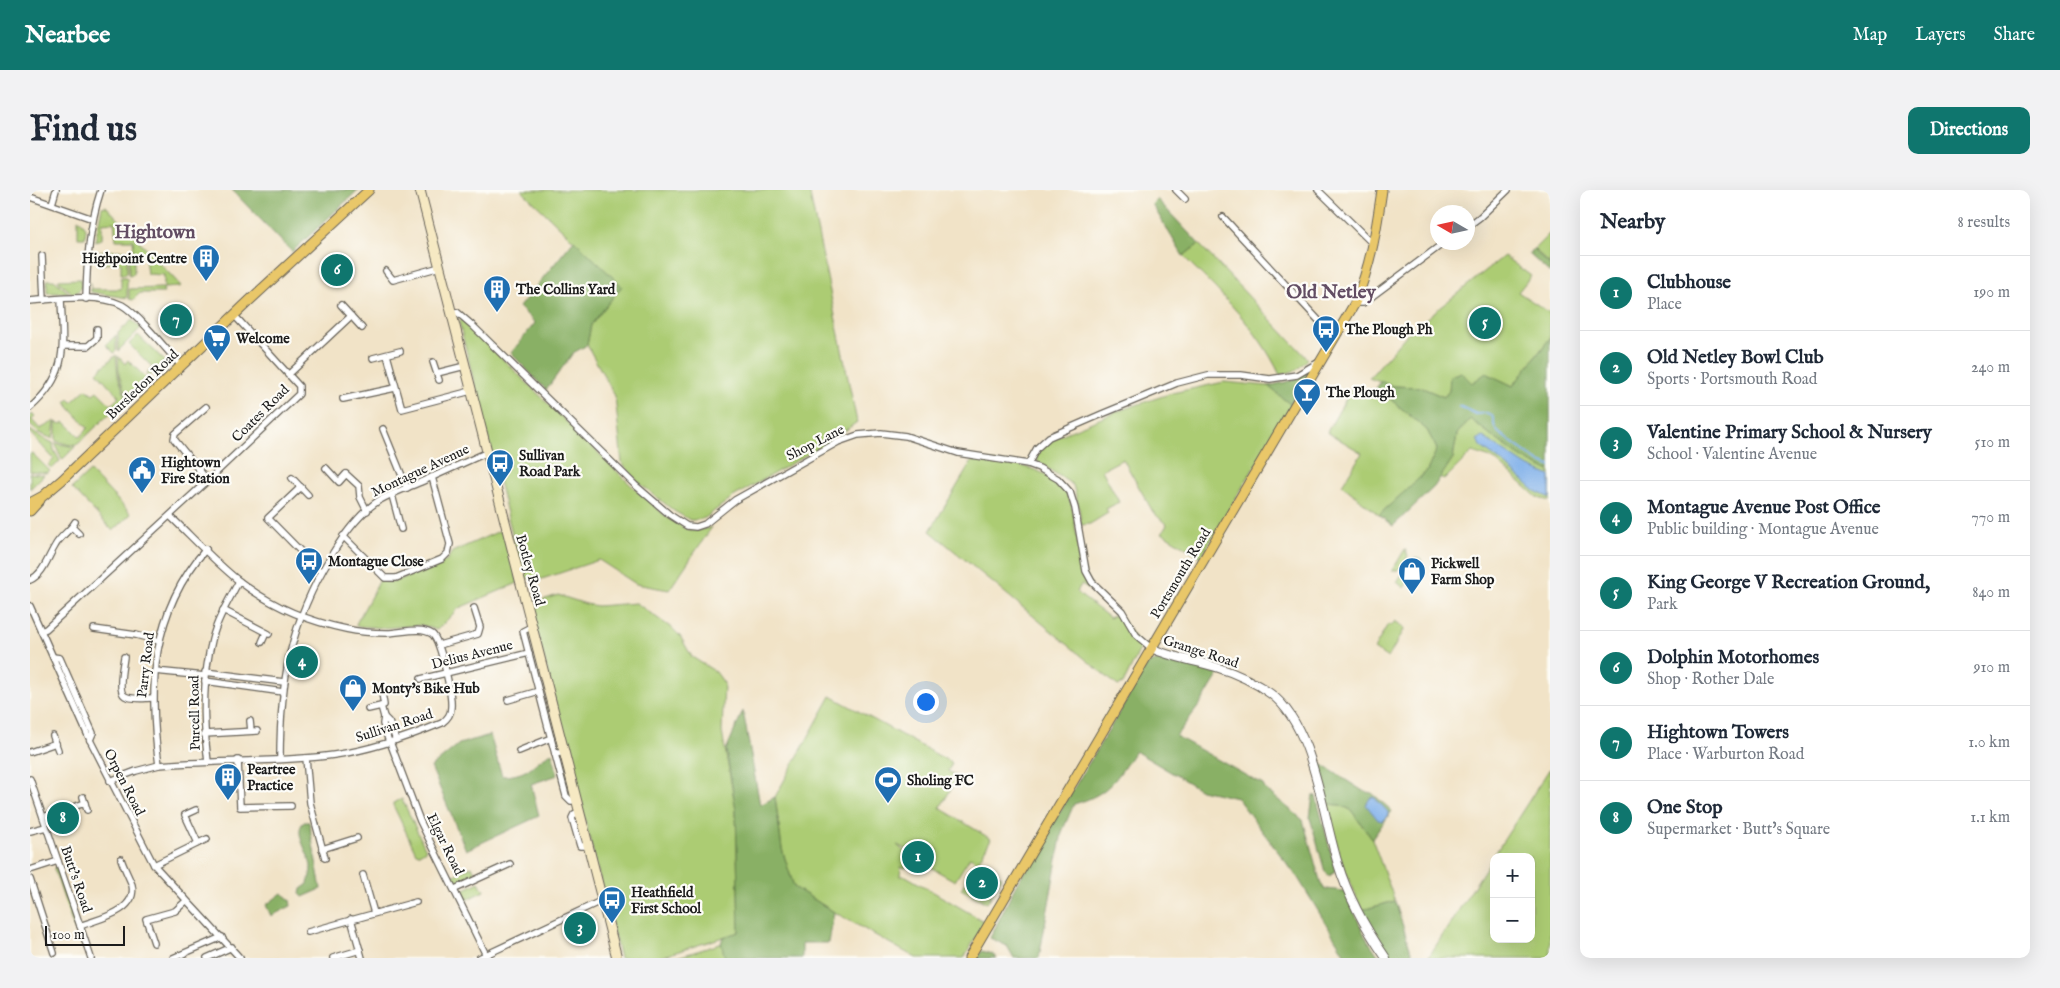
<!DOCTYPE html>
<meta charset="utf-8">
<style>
:root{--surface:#fff;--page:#f2f2f3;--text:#1f2937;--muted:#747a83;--line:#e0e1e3;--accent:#0f766e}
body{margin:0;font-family:"IM FELL English",serif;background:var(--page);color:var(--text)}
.controls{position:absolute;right:15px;bottom:15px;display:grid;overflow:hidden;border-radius:10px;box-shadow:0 5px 20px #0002}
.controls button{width:45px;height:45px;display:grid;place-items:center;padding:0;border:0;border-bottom:1px solid var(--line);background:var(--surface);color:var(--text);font:25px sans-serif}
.compass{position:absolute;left:1400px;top:15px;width:45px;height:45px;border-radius:50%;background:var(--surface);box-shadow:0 5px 20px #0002;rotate:279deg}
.scale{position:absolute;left:15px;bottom:12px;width:80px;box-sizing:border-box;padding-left:5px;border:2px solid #1c1c1c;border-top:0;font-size:14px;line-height:18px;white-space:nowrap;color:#1c1c1c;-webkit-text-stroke:4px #fdfcf7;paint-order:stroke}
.you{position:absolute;left:895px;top:511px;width:18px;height:18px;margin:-12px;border:4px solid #fff;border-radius:50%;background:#1a73e8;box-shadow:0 0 0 8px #1a73e833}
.badge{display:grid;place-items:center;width:32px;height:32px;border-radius:50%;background:var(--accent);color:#fff;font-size:16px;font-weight:700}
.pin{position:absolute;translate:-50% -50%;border:2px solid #fff;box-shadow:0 1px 5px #0006}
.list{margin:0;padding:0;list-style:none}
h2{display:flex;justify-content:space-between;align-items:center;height:65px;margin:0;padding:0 20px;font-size:21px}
h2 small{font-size:16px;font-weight:400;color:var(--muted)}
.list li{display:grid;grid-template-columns:32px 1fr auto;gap:15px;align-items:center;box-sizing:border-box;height:75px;padding:0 20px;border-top:1px solid var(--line)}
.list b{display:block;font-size:19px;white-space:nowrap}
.list p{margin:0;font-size:16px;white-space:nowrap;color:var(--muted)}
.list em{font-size:16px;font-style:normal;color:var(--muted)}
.map{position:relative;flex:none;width:1520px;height:768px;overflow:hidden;border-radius:10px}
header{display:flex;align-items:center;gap:30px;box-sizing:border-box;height:70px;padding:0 25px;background:var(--accent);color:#fff}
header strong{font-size:24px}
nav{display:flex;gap:28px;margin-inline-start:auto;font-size:18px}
.intro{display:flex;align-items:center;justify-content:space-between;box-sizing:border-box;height:120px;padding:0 30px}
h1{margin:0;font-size:35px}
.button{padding:12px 22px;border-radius:10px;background:var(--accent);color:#fff;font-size:18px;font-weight:700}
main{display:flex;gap:30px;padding:0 30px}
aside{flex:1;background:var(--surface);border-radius:10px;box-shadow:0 5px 20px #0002}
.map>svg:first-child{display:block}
.green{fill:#accc73;stroke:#647448;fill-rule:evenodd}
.forest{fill:#89b065;stroke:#526640}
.water{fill:#7daee9;stroke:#4c6582}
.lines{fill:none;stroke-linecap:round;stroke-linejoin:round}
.stream{stroke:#7daee9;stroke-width:2}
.minor-casing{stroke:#676258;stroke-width:8}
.tertiary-casing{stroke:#676258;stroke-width:10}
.secondary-casing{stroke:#676258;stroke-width:11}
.primary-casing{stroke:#676258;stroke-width:11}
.minor{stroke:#fff;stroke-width:5.5}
.tertiary{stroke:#fff;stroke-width:8}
.secondary{stroke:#f6e9c3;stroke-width:9}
.primary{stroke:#e9c769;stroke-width:9}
.labels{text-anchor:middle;stroke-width:4.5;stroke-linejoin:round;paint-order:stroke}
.poi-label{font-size:14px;font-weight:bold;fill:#1c1c1c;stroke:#fdfcf7;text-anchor:start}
.street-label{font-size:14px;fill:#1c1c1c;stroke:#fdfcf7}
.district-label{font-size:19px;font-weight:bold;fill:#624d63;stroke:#fdfcf7}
</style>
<header>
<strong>Nearbee</strong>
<nav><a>Map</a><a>Layers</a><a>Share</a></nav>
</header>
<div class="intro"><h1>Find us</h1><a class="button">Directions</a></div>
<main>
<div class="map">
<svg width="1520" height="768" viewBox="0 0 1520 768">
<rect width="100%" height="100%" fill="#fdfcf7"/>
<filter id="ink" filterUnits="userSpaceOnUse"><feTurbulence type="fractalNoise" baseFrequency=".02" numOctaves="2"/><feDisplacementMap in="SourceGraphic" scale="10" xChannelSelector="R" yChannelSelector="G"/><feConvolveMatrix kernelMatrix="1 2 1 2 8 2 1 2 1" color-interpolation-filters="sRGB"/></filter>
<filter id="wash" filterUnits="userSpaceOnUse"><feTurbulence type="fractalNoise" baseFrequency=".0096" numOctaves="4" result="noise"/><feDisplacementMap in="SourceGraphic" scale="20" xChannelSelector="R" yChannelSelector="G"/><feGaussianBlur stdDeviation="1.12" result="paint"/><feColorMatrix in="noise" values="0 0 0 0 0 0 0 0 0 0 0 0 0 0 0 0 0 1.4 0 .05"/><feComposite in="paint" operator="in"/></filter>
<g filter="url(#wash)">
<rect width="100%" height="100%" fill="#f1e3c7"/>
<g class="green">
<path d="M491,0H779L827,232L804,249L703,307L675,328L667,330H660L644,321L607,291L592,273L585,206L557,155L561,135L591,96Z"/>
<path d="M76,16L151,96L149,97L134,98V85L117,84L115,67H104V84L99,85V63H104L103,50H86L84,32L72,33V49L65,51L72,17Z"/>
<path d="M48,29L52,32L56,38L55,48H48Z"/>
<path d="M1520,43V74L1504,59Z"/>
<path d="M1169,54L1278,169L1267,180L1250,185C1228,138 1189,102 1153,66Z"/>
<path d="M97,60V82L95,84H91V73L70,74V61Z"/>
<path d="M1474,66L1501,86L1488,102L1520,123V148L1483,196L1456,183L1442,194L1421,193L1419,201L1414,207L1390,197L1361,196L1339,188L1378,143Z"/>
<path d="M91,87H97V108L61,102L60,92L62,99H91Z"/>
<path d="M51,89V98L46,103H42L27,90Z"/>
<path d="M17,90H24L39,103H17Z"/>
<path d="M133,98L134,103H110L103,110L99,109V99Z"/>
<path d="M432,129L603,297L638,328L656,339L666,341L682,337L639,400L606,394L569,370L509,390L493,387L429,132Z"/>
<path d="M102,130L111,138L88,161V143Z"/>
<path d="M86,145V161L84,163L76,155Z"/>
<path d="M108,145L135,171L119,186L116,184L122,177L99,154Z"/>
<path d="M86,165L88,186L96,208L48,254L40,255L26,251V232L31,234L35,232L50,247L58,238L39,217L36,212L39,209L42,212L56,199L63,204L67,201L81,215L89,207L67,182Z"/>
<path d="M88,166L95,174L98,170L116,188L97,207L89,185Z"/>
<path d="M1194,192L1238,196L1261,215L1171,367L1132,343L1137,335L1123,322L1093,269L1072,280L1089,312L1076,319L1078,323L1060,334L1051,335L1049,317L1043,295L1008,272L1006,266L1010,260L1021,249L1091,220L1142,203Z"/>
<path d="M1321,200H1345L1359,208L1397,240L1407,259L1397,281L1349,325L1312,295L1332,263L1297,242Z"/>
<path d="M2,224L5,227L2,230L10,239L25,231L23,249L9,243L0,235V226Z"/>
<path d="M1440,229C1466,248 1489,270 1520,281V311L1508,308L1464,269L1442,262L1414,290L1410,287L1423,268L1427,244Z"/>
<path d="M0,240L9,246L23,253L24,260L30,271L22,279L18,275L24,269L0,243Z"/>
<path d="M25,253L45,257L32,270Z"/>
<path d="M2,263L20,281L17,283L0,281V264Z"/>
<path d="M942,271C970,271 1021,275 1037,304C1043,315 1044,329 1046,341C1049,361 1051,379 1062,396L1059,400L1052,394L1046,402L1080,428L1087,423L1111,457L1093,494L1088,496L900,341Z"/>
<path d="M60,281L101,324L83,341L42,298Z"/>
<path d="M0,283L14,285L0,299Z"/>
<path d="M474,339L488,393L429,418L407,440L392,435L355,438L326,436L327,432L351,388L356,392H364L417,370L422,362Z"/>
<path d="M1375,359L1378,366L1373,376L1366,381H1362Z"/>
<path d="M1387,367L1392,370L1374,398L1367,392L1382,369Z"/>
<path d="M528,405L556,414L567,416L606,413L643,439L650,446L662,467L686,482L694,493L692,542L706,620L709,742L627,768H590L500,414Z"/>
<path d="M1365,431L1375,438L1358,468L1344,459L1358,434L1361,436Z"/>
<path d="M801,506L922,573L918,581L928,587L910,618L961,649L948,672L940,667L925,691L900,677L908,660L906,659L897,675L892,672L890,675L876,667L880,661L867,655L875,662L876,678L871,677L870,686H876L955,732L934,768H886L804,722L764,697L752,659L745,607Z"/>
<path d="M1520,578V768H1398ZM1464,667H1501V749H1464Z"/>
<path d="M372,609L396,660L389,664L386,663L363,615V613Z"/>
<path d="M1297,614L1310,615L1321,620L1342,649L1365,711L1332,720L1310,667Z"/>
<path d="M946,673L972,687L957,713L931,699Z"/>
<path d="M25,676L27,679L48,739L45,740L42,733L24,679Z"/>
<path d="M442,676L446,685L429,693H425L422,686Z"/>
<path d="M449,692L454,701L434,711L431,701Z"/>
<path d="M710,748L711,768H644Z"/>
</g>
<g class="forest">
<path d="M202,0H328L262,62Z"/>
<path d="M1127,9L1169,54L1153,66L1122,14Z"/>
<path d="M544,50L592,96L561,135L557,155L543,163L516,200L481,163L505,133L489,117Z"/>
<path d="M1503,59L1520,75V83L1499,64Z"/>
<path d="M1520,148V281C1489,270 1466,248 1440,229L1427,244L1423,268L1404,297L1363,336L1349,325L1397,281L1407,259L1397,240L1359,208L1345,200L1351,191L1361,196L1390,197L1414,207L1419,201L1420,186L1431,182L1442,193L1456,183L1483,196Z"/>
<path d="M1276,181L1279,183L1265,202L1261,215L1238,196L1264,190Z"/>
<path d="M1132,469L1189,484L1171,513L1146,546L1233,595L1235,599L1273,630L1291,694L1295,699L1315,701L1335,746L1350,768H1317L1268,688L1207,608L1171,600L1105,561C1086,589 1080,604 1044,614L1032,642L1009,768H984L977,756L960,748L986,695L1096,511L1114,479L1119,473Z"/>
<path d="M713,521L730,615L745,607L752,659L764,697L804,722L799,753H772V768H695L691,753L693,747L709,742L706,620L696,560Z"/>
<path d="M460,545L472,586C502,585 499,574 522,563L528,585L501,594L509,626L436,660L401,577L429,554Z"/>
<path d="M1288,572L1333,601L1342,603L1362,621L1342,649L1321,620L1310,615L1297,614Z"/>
<path d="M1283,605L1286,606L1303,671L1305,681L1300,686L1295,682L1280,628Z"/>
<path d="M274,632H279L291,699L273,707L270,704L271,699L278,694C279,688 281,683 281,677C280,664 262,642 274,632Z"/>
<path d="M252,703L260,710L261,716L241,726L236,715Z"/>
<path d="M1365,711L1383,768H1360L1338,734L1332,720Z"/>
<path d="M952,761L963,764L966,768H945Z"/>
</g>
<g class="water">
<path d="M1453,247L1495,275L1520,286V308L1505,301L1473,273L1450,256L1447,249Z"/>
<path d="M1344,607L1358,622V625L1353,631L1348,630L1336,615L1340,608Z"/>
</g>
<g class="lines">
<path class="stream" d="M1429,216L1446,224L1456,223L1462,225L1465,238L1469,243L1507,271L1520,276"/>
</g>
</g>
<g filter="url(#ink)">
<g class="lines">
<g class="minor-casing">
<g id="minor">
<path d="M1146,0L1155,9"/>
<path d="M1288,0L1344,55"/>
<path d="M0,7L63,29"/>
<path d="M22,14L26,0"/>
<path d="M1193,27L1305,148"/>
<path d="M1438,36L1450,27L1478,0"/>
<path d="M12,66L14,110"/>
<path d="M356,81L363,90L410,77"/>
<path d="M56,109C57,71 59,36 71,0"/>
<path d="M0,111C26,109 69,103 92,115C108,124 137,160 151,176"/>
<path d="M1325,113H1333L1415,52"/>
<path d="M311,115L332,138"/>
<path d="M421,122H427L442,135L605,295L640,325L657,336L666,337L675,334L705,310L808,252L828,245L851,243L876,246L928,263L998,274L1009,278L1028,289L1040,302L1045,318L1056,381L1062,392L1092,421L1106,445L1121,458"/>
<path d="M33,156H58L67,148V139"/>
<path d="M357,165L372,219L441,201"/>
<path d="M343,168L370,161"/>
<path d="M403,172L409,190"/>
<path d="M407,183L435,176"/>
<path d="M258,185L321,126"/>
<path d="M313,209L365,198"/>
<path d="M176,217L145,244L144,249L178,291"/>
<path d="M0,218C39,184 33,157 31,109"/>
<path d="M353,239L377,298"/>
<path d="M998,274L1007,258L1019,247L1072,224L1147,193L1178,185H1211L1240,189L1267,185L1289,172"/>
<path d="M296,278L309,292L316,284L329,296L330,307L337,321"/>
<path d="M262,288L278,305"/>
<path d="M271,297L238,328L291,382"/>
<path d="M362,305L371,339"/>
<path d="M42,337L49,344"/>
<path d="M313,346L355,388H366L412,369L418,363L420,354L402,287"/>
<path d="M0,390C14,383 17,369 25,356C30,346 40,341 45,332"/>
<path d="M0,416L60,550L124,675L210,768"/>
<path d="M193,420L239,444"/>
<path d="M503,436L493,441L525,564L534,562"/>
<path d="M64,439L106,445L129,451"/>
<path d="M11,441L16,439L175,293L269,204V196L204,125"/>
<path d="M232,452L236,443"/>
<path d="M409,455L448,444L450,437L444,418"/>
<path d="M23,467L30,468L63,543L60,550"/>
<path d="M94,467C93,475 87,502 95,506C101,510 115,508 123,508"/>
<path d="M125,481L175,486"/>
<path d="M175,482L254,492"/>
<path d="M391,489L499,463"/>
<path d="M175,491L253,502"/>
<path d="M478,510L509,501"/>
<path d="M351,516L354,515L352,503"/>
<path d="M338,519L351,516L354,527"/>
<path d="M220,531L221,541"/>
<path d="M174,544L227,541"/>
<path d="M23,546L28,560"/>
<path d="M359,552L353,534L354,527L359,532L366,550"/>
<path d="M360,552L390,631L456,765"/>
<path d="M489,561L521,548"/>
<path d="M0,562L26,553"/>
<path d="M525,564L536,606L541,611L546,610"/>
<path d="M276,568L280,613L295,668"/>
<path d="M250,569C250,491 260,433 301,366C313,346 329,324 348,311C362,303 379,297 393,291C414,282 435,272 456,263"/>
<path d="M208,570L210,617L261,616"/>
<path d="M178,572C173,532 172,490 182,450C187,429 199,410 209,391"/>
<path d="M129,575C118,497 121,422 176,359"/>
<path d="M0,589L61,768"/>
<path d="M80,591L106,581L129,575C187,570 246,573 304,565C341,560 378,547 412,533C418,528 421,524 421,517C422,505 411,451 402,444C390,436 371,443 357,443C343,443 329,442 316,439C277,431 240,415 209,391C185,372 162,347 140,326"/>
<path d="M53,607L57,620"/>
<path d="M166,620L155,625L168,653"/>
<path d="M549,622L544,624L542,628L550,656H558"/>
<path d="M13,627L55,613"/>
<path d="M0,641L16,637"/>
<path d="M292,659L327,648"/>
<path d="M124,675L177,649"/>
<path d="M0,680L28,671"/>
<path d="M333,685L344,723"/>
<path d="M0,689L24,763"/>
<path d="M425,699L480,674"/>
<path d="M321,729L332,768"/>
<path d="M50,736C67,729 108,722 102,695C99,687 94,678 91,669"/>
<path d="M278,742L386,712"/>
<path d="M124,753L116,729L145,721L156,711"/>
<path d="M143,768L192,747"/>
<path d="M177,768L202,757"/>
<path d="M303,768L330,760"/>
<path d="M449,768L573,710"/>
</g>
</g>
<g class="tertiary-casing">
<path id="tertiary" d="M1121,458C1142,468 1164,470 1186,477C1205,483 1225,492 1241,504C1284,536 1292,624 1308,674C1318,707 1336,739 1356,768"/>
</g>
<g class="secondary-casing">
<path id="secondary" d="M390,0L587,768"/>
</g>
<g class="primary-casing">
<g id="primary">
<path d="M0,313L13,306L32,290L220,110L339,0"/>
<path d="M0,321L10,310"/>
<path d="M939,768L1325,113C1341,74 1346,42 1352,0"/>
</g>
</g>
<use href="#minor" class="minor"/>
<use href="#tertiary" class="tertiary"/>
<use href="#secondary" class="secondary"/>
<use href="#primary" class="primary"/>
</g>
</g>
<defs>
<g id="building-pin" transform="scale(1.4375)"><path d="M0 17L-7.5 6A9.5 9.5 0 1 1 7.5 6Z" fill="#1f6fb2" stroke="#fdfcf7"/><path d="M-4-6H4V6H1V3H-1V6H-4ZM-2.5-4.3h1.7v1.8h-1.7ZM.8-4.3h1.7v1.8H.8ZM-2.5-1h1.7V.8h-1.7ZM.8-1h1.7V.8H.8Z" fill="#fff"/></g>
<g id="bus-pin" transform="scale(1.4375)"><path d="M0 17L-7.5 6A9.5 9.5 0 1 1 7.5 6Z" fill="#1f6fb2" stroke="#fdfcf7"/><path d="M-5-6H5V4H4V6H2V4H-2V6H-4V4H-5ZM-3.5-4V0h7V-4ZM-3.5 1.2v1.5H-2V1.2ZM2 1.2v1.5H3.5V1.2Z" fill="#fff"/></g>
<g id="supermarket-pin" transform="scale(1.4375)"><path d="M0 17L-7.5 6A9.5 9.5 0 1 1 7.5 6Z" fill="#1f6fb2" stroke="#fdfcf7"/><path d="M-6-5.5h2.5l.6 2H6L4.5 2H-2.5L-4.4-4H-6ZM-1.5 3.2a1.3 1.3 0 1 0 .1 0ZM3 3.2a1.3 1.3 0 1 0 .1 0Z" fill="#fff"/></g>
<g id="bar-pin" transform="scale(1.4375)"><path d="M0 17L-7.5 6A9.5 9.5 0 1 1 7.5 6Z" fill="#1f6fb2" stroke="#fdfcf7"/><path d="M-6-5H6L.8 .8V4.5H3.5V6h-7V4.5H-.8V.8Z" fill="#fff"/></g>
<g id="civic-pin" transform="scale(1.4375)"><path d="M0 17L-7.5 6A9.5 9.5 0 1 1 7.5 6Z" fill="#1f6fb2" stroke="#fdfcf7"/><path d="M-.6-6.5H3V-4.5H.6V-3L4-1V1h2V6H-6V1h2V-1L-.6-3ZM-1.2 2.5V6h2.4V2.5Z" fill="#fff"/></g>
<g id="shop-pin" transform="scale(1.4375)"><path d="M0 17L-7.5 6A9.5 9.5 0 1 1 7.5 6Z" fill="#1f6fb2" stroke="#fdfcf7"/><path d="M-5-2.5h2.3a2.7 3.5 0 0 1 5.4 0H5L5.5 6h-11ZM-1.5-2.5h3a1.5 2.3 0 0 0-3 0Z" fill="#fff"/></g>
<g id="stadium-pin" transform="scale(1.4375)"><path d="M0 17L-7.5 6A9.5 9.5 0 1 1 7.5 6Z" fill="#1f6fb2" stroke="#fdfcf7"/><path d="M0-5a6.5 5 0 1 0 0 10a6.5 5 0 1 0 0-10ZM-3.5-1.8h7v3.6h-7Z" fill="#fff"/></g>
</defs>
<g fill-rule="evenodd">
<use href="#building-pin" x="176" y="68"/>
<use href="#building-pin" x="467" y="99"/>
<use href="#bus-pin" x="1296" y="139"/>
<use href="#supermarket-pin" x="187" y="148"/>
<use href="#bar-pin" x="1277" y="202"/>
<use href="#bus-pin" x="470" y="273"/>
<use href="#civic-pin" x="112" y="280"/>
<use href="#bus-pin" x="279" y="371"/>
<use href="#shop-pin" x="1382" y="381"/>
<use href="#shop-pin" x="323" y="498"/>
<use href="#building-pin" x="198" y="587"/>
<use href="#stadium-pin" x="858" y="590"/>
<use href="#bus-pin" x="582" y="710"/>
</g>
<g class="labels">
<g class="poi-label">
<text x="157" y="73" text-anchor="end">Highpoint Centre</text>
<text x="486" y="104">The Collins Yard</text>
<text x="1315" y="144">The Plough Ph</text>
<text x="206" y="153">Welcome</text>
<text x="1296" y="207">The Plough</text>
<text x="489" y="270">Sullivan<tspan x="489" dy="16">Road Park</tspan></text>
<text x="131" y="277">Hightown<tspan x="131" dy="16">Fire Station</tspan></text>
<text x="298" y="376">Montague Close</text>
<text x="1401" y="378">Pickwell<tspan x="1401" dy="16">Farm Shop</tspan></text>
<text x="342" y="503">Monty's Bike Hub</text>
<text x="217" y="584">Peartree<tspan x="217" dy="16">Practice</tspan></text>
<text x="877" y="595">Sholing FC</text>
<text x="601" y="707">Heathfield<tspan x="601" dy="16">First School</tspan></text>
</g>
<g class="street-label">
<text transform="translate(112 194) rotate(-44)" y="5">Bursledon Road</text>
<text transform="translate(230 223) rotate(-45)" y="5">Coates Road</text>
<text transform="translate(785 252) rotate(-27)" y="5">Shop Lane</text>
<text transform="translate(390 280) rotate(-25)" y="5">Montague Avenue</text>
<text transform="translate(501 380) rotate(74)" y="5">Botley Road</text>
<text transform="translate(1150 383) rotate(-59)" y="5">Portsmouth Road</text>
<text transform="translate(1171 461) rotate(18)" y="5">Grange Road</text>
<text transform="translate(442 464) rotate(-14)" y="5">Delius Avenue</text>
<text transform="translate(115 475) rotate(-83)" y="5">Parry Road</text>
<text transform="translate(164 523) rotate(-91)" y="5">Purcell Road</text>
<text transform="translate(364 535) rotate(-18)" y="5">Sullivan Road</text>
<text transform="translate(95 592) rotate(63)" y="5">Orpen Road</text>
<text transform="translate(416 654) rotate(64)" y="5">Elgar Road</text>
<text transform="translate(47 689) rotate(71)" y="5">Butt's Road</text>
</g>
<g class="district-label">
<text x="125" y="48">Hightown</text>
<text x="1301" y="108">Old Netley</text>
</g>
</g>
</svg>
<div class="controls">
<button>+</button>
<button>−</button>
</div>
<svg class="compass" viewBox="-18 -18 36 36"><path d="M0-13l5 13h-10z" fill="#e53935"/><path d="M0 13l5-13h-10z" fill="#747a83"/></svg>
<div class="scale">100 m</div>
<div class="you"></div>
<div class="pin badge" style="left:888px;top:667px">1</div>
<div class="pin badge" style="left:952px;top:693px">2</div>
<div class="pin badge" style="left:550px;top:738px">3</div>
<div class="pin badge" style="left:272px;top:472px">4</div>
<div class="pin badge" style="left:1455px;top:133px">5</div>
<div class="pin badge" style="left:307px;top:80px">6</div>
<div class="pin badge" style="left:146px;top:130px">7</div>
<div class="pin badge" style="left:33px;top:628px">8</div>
</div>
<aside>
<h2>Nearby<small>8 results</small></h2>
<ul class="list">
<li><span class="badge">1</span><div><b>Clubhouse</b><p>Place</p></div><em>190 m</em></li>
<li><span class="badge">2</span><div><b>Old Netley Bowl Club</b><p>Sports · Portsmouth Road</p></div><em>240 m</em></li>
<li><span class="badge">3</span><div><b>Valentine Primary School &amp; Nursery</b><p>School · Valentine Avenue</p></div><em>510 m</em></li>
<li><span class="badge">4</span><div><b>Montague Avenue Post Office</b><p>Public building · Montague Avenue</p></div><em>770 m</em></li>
<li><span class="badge">5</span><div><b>King George V Recreation Ground,</b><p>Park</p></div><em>840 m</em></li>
<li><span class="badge">6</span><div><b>Dolphin Motorhomes</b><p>Shop · Rother Dale</p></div><em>910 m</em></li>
<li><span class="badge">7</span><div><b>Hightown Towers</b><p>Place · Warburton Road</p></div><em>1.0 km</em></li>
<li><span class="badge">8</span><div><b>One Stop</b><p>Supermarket · Butt's Square</p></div><em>1.1 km</em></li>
</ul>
</aside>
</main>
